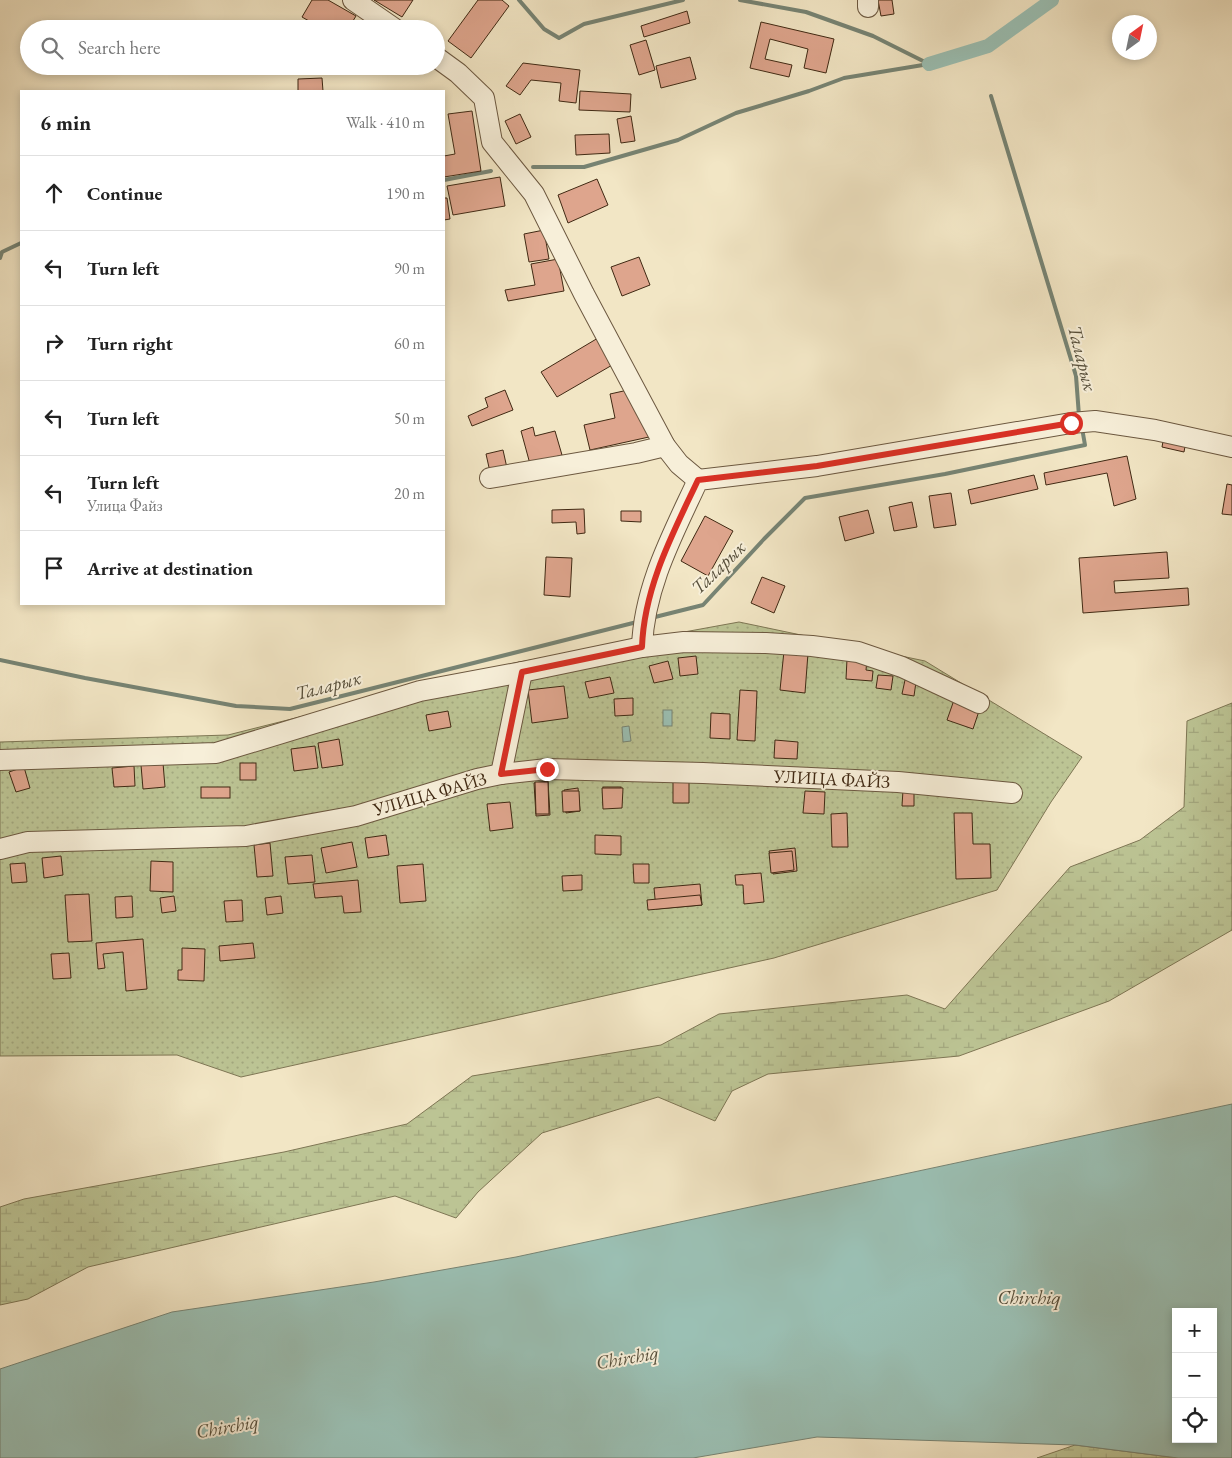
<!DOCTYPE html>
<meta charset="utf-8">
<style>
:root{--surface:#fff;--page:#f2f2f2;--text:#222;--muted:#767676;--line:#e0e0e0}
body{margin:0;font-family:"EB Garamond",serif;background:var(--page);color:var(--text)}
.controls{position:absolute;right:15px;bottom:15px;display:grid;overflow:hidden;border-radius:0px;box-shadow:0 2px 8px #0003}
.controls button{width:45px;height:45px;display:grid;place-items:center;padding:0;border:0;border-bottom:1px solid var(--line);background:var(--surface);color:var(--text);font:25px sans-serif}
.compass{position:absolute;left:1112px;top:15px;width:45px;height:45px;border-radius:50%;background:var(--surface);box-shadow:0 2px 8px #0003;rotate:33deg}
.stop{position:absolute;width:15px;height:15px;margin:-11px;border:4px solid #d93025;border-radius:50%;background:#fff}
.stop.end{background:#d93025;border-color:#fff;box-shadow:0 1px 5px #0008}
.list{margin:0;padding:0;list-style:none}
h2{display:flex;justify-content:space-between;align-items:center;height:65px;margin:0;padding:0 20px;font-size:21px}
h2 small{font-size:16px;font-weight:400;color:var(--muted)}
.list li{display:grid;grid-template-columns:32px 1fr auto;gap:15px;align-items:center;box-sizing:border-box;height:75px;padding:0 20px;border-top:1px solid var(--line)}
.list b{display:block;font-size:19px;white-space:nowrap}
.list p{margin:0;font-size:16px;white-space:nowrap;color:var(--muted)}
.list em{font-size:16px;font-style:normal;color:var(--muted)}
.icon{flex:none;width:28px;height:28px;fill:none;stroke:currentColor;stroke-width:2;stroke-linecap:round;stroke-linejoin:round}
.map{position:relative;flex:none;width:1232px;height:1458px;overflow:hidden}
.search{position:absolute;background:var(--surface);box-shadow:0 2px 8px #0003;left:20px;top:20px;width:425px;height:55px;display:flex;align-items:center;gap:12px;box-sizing:border-box;padding:0 18px;border-radius:28px;color:var(--muted);font-size:19px}
.panel{position:absolute;background:var(--surface);box-shadow:0 2px 8px #0003;left:20px;top:90px;width:425px;height:515px;border-radius:0px}
.map>svg:first-child{display:block}
.wetland{fill:url(#wetland-marsh);stroke:#7e7654}
.garden{fill:url(#garden-dots);stroke:#7e7654}
.water{fill:#9bc0b4;stroke:#778474;fill-rule:evenodd}
.lines{fill:none;stroke-linecap:round;stroke-linejoin:round}
.stream{stroke:#778474;stroke-width:4}
.canal{stroke:#9bc0b4;stroke-width:14}
.building{fill:#dea58d;stroke:#402913}
.minor-casing{stroke:#6c5840;stroke-width:22}
.minor{stroke:#f7efd9;stroke-width:20}
.route{stroke:#d93025;stroke-width:6}
.labels{text-anchor:middle;stroke-width:4;stroke-linejoin:round;paint-order:stroke}
.street-label{font-size:18px;fill:#402913;stroke:#f7efd9}
.water-label{font-size:19px;font-style:italic;fill:#574f3b;stroke:#f7efd9}
</style>
<div class="map">
<svg width="1232" height="1458" viewBox="0 0 1232 1458">
<defs>
<pattern id="wetland-marsh" width="20" height="14" patternUnits="userSpaceOnUse" patternTransform="scale(1.25)"><rect width="20" height="14" fill="#bcc494"/><path d="M1 5h8M5 5V1M11 12h8M15 12V8" fill="none" stroke="#a3a87f"/></pattern>
<pattern id="garden-dots" width="8" height="8" patternUnits="userSpaceOnUse" patternTransform="scale(1.25)"><rect width="8" height="8" fill="#bcc494"/><path d="M2 2h.1M6 6h.1" fill="none" stroke="#a3a87f" stroke-width="1.8" stroke-linecap="round"/></pattern>
</defs>
<rect width="100%" height="100%" fill="#f2e6c5"/>
<filter id="stains"><feTurbulence type="fractalNoise" baseFrequency=".004" numOctaves="4"/><feColorMatrix values="0 0 0 0 .2 0 0 0 0 .09 0 0 0 0 .02 0 0 0 .5 -.17"/></filter>
<radialGradient id="worn" r=".72"><stop offset=".6" stop-color="#630" stop-opacity="0"/><stop offset="1" stop-color="#630" stop-opacity=".3"/></radialGradient>
<g class="wetland">
<path d="M1232,703V930L1109,1001L959,1056L768,1074L732,1091L715,1121L658,1097L542,1133L478,1192L456,1218L395,1196L88,1267L28,1299L0,1305V1207L24,1199L284,1152L407,1124L472,1076L661,1045L719,1014L907,995L945,1009L1070,867L1140,840L1184,807L1187,721Z"/>
<path d="M1075,1445L1178,1458H1037Z"/>
</g>
<path class="garden" d="M739,622L925,661L1082,757L1051,802L997,890L774,958L241,1077L177,1055L0,1056V742L228,735L514,663Z"/>
<g class="water">
<rect x="663" y="710" width="9" height="16"/>
<path d="M629,726L631,741L623,742L622,727Z"/>
<path d="M1232,1104V1458H1178L1075,1445L817,1437L693,1458H0V1369L172,1312L374,1282L516,1257ZM1176,1312H1213V1439H1176Z"/>
</g>
<g class="lines">
<g class="stream">
<path d="M519,0L544,29L559,38L584,24L683,0"/>
<path d="M740,0L806,12L873,36L929,64"/>
<path d="M991,96L1076,376L1079,416"/>
<path d="M533,167H584L678,140L736,113L809,91L844,78L929,64"/>
<path d="M444,180L491,171"/>
<path d="M0,258L2,252L21,243"/>
<path d="M651,618L703,605L764,539L805,498L945,474L1085,445L1082,428"/>
<path d="M0,660L85,678L236,706L290,709L637,622"/>
</g>
<path class="canal" d="M929,64L988,46L1052,0"/>
</g>
<g class="building">
<path d="M312,0H328L356,16L348,29H323L302,17Z"/>
<path d="M374,0H413L402,17Z"/>
<path d="M478,0H502L509,6L471,58L448,41Z"/>
<path d="M878,0H892L894,14L881,16Z"/>
<path d="M687,11L690,23L644,37L641,26Z"/>
<path d="M761,22L834,39L826,73L804,68L808,49L770,39L765,59L792,65L789,77L750,68Z"/>
<path d="M646,40L655,70L639,75L630,45Z"/>
<path d="M690,57L696,79L661,88L656,66Z"/>
<path d="M523,63L580,70L576,103L559,101L561,83L531,80L520,95L506,86Z"/>
<path d="M368,66H408L405,74L381,66L378,74L367,70Z"/>
<path d="M322,78L323,91H298V79Z"/>
<path d="M580,91L631,94L630,112L579,110Z"/>
<path d="M472,111L481,171L444,177V156L455,154L448,114Z"/>
<path d="M520,114L531,137L516,144L505,121Z"/>
<path d="M631,116L635,141L621,143L617,119Z"/>
<path d="M609,134L610,153L576,155L575,135Z"/>
<path d="M500,177L505,206L453,215L447,186Z"/>
<path d="M597,179L608,205L568,223L558,195Z"/>
<path d="M444,198H447L450,219L444,220Z"/>
<path d="M544,230L549,259L529,262L524,234Z"/>
<path d="M639,257L650,285L622,296L611,267Z"/>
<path d="M558,259L564,291L508,301L505,290L535,285L531,264Z"/>
<path d="M598,338L614,364L557,397L541,372Z"/>
<path d="M505,390L513,410L472,426L468,416L488,407L485,398Z"/>
<path d="M628,390L649,437L590,450L584,425L615,418L610,394Z"/>
<path d="M533,427L535,436L555,431L562,455L530,464L521,431Z"/>
<path d="M1164,436L1186,441L1184,452L1162,447Z"/>
<path d="M503,450L507,468L490,472L486,454Z"/>
<path d="M1127,456L1136,499L1114,506L1107,473L1046,485L1044,473Z"/>
<path d="M1034,475L1038,489L971,504L968,490Z"/>
<path d="M1227,484L1232,485V515L1222,514Z"/>
<path d="M951,493L956,525L934,528L929,496Z"/>
<path d="M912,502L917,527L894,531L889,507Z"/>
<path d="M584,509L585,533L577,534L576,522L552,523V510Z"/>
<path d="M868,510L874,533L845,541L839,517Z"/>
<path d="M621,511H641V522L621,521Z"/>
<path d="M705,516L733,531L708,576L681,561Z"/>
<path d="M1167,552L1169,578L1114,581L1115,593L1188,588L1189,605L1083,613L1079,558Z"/>
<path d="M546,557L572,558L570,597L544,595Z"/>
<path d="M762,577L785,586L774,613L751,603Z"/>
<path d="M784,651L808,653L805,693L780,690Z"/>
<path d="M696,656L698,674L680,676L678,658Z"/>
<path d="M847,659L867,660L866,670L873,671L872,681L846,679Z"/>
<path d="M668,661L673,679L654,683L649,666Z"/>
<path d="M878,675L893,676L891,690L876,688Z"/>
<path d="M610,677L614,693L589,698L585,682Z"/>
<path d="M905,680L916,682L914,696L902,694Z"/>
<path d="M564,686L568,718L532,723L528,690Z"/>
<path d="M740,690L757,691L755,741L737,740Z"/>
<path d="M633,698V715L615,716L614,699Z"/>
<path d="M954,700L980,708L973,729L947,720Z"/>
<path d="M448,711L451,727L429,731L426,715Z"/>
<path d="M711,713L730,714V739L710,738Z"/>
<path d="M339,739L343,765L322,768L318,743Z"/>
<path d="M775,740L798,742L797,759L774,758Z"/>
<path d="M315,746L318,768L294,771L291,749Z"/>
<path d="M163,763L165,787L143,789L141,765Z"/>
<rect x="240" y="763" width="16" height="17"/>
<path d="M134,766L135,786L114,787L112,768Z"/>
<path d="M24,767L30,788L16,792L9,772Z"/>
<path d="M689,778V803H673V779Z"/>
<path d="M548,781L550,815L536,816L534,783Z"/>
<path d="M535,782H548L549,814H536Z"/>
<rect x="201" y="787" width="29" height="11"/>
<rect x="603" y="787" width="18" height="18"/>
<path d="M578,788L580,811L566,813L564,790Z"/>
<path d="M602,788H623L622,808L603,809Z"/>
<path d="M903,790L914,791V806H902Z"/>
<path d="M562,791H579L580,811L563,812Z"/>
<path d="M805,791L825,792L824,814L803,813Z"/>
<path d="M510,802L513,828L490,831L487,804Z"/>
<path d="M847,813L848,847H832L831,814Z"/>
<path d="M954,813H972L973,844H990L991,878L956,879Z"/>
<path d="M386,835L389,855L368,858L365,838Z"/>
<path d="M595,835L621,836V855L595,854Z"/>
<path d="M352,842L357,867L326,873L321,848Z"/>
<path d="M270,843L273,876L257,877L254,845Z"/>
<path d="M795,848L797,871L773,874L769,851Z"/>
<path d="M792,851L794,870L771,873L769,853Z"/>
<path d="M312,855L315,882L288,884L285,857Z"/>
<path d="M61,856L63,875L44,878L42,858Z"/>
<path d="M151,861L173,862V892L150,891Z"/>
<path d="M25,863L27,882L12,883L10,864Z"/>
<path d="M423,864L426,901L400,903L397,866Z"/>
<path d="M633,864H649V883H634Z"/>
<path d="M761,873L764,902L744,904L743,885H736L735,875Z"/>
<path d="M582,875V890L563,891L562,876Z"/>
<path d="M358,880L361,912L344,913L342,896L315,898L313,884Z"/>
<path d="M700,884L702,905L656,909L654,888Z"/>
<path d="M89,894L92,941L68,942L65,895Z"/>
<path d="M700,895L702,905L648,910L647,900Z"/>
<path d="M132,896L133,917L116,918L115,897Z"/>
<path d="M174,896L176,911L162,913L160,898Z"/>
<path d="M281,896L283,913L267,915L265,898Z"/>
<path d="M242,900L243,921L226,922L224,901Z"/>
<path d="M143,939L147,989L126,991L123,952L103,954L105,968L98,969L96,943Z"/>
<path d="M253,943L255,958L220,961L219,946Z"/>
<path d="M182,948L205,949L204,981L178,980V970H182Z"/>
<path d="M69,953L71,978L53,979L51,954Z"/>
</g>
<g class="lines">
<g class="minor-casing">
<g id="minor">
<path d="M353,0L395,29"/>
<path d="M868,0V7"/>
<path d="M436,57L458,73L484,98L492,142L534,194L584,294L665,446L679,464L698,480"/>
<path d="M490,478L636,453L665,446"/>
<path d="M642,647C644,587 673,534 698,480L817,466L1071,423L1095,421L1155,430L1232,447"/>
<path d="M0,760L216,753L420,691L522,672L642,647L684,642L766,643L812,646L858,652L902,667L979,703"/>
<path d="M501,774L522,672"/>
<path d="M0,849L28,842L246,836L356,816L477,779L501,774L547,769L703,773L898,782L1012,793"/>
</g>
</g>
<use href="#minor" class="minor"/>
</g>
<g class="lines">
<path class="route" d="M547,769L501,774L522,672L642,647C644,587 673,533 698,480L817,466L1071,423"/>
</g>
<g class="labels">
<g class="street-label">
<text transform="translate(832 779) rotate(3)" y="6">УЛИЦА ФАЙЗ</text>
<text transform="translate(430 794) rotate(-16)" y="6">УЛИЦА ФАЙЗ</text>
</g>
<g class="water-label">
<text transform="translate(1083 358) rotate(76)" y="7">Таларык</text>
<text transform="translate(718 567) rotate(-44)" y="7">Таларык</text>
<text transform="translate(328 685) rotate(-14)" y="7">Таларык</text>
<text x="1029" y="1304">Chirchiq</text>
<text transform="translate(627 1357) rotate(-10)" y="7">Chirchiq</text>
<text transform="translate(227 1426) rotate(-10)" y="7">Chirchiq</text>
</g>
</g>
<rect width="100%" height="100%" filter="url(#stains)"/>
<rect width="100%" height="100%" fill="url(#worn)"/>
</svg>
<div class="controls">
<button>+</button>
<button>−</button>
<button><svg class="icon" aria-label="locate" viewBox="0 0 24 24"><circle cx="12" cy="12" r="6"/><path d="M12 2v4M12 18v4M2 12h4M18 12h4"/></svg></button>
</div>
<svg class="compass" viewBox="-18 -18 36 36"><path d="M0-13l5 13h-10z" fill="#e53935"/><path d="M0 13l5-13h-10z" fill="#767676"/></svg>
<div class="stop" style="left:1071px;top:423px"></div>
<div class="stop end" style="left:547px;top:769px"></div>
<div class="search"><svg class="icon" aria-label="search" viewBox="0 0 24 24"><circle cx="10" cy="10" r="6"/><path d="M15 15l6 6"/></svg>Search here</div>
<section class="panel">
<h2>6 min<small>Walk · 410 m</small></h2>
<ul class="list">
<li><svg class="icon" aria-label="ahead" viewBox="0 0 24 24"><path d="M12 20V5M6 11l6-6 6 6"/></svg><div><b>Continue</b></div><em>190 m</em></li>
<li><svg class="icon" aria-label="left" viewBox="0 0 24 24"><path d="M17 20v-9H6M10 6l-5 5 5 5"/></svg><div><b>Turn left</b></div><em>90 m</em></li>
<li><svg class="icon" aria-label="right" viewBox="0 0 24 24"><path d="M7 20v-9h11M14 6l5 5-5 5"/></svg><div><b>Turn right</b></div><em>60 m</em></li>
<li><svg class="icon" aria-label="left" viewBox="0 0 24 24"><path d="M17 20v-9H6M10 6l-5 5 5 5"/></svg><div><b>Turn left</b></div><em>50 m</em></li>
<li><svg class="icon" aria-label="left" viewBox="0 0 24 24"><path d="M17 20v-9H6M10 6l-5 5 5 5"/></svg><div><b>Turn left</b><p>Улица Файз</p></div><em>20 m</em></li>
<li><svg class="icon" aria-label="arrive" viewBox="0 0 24 24"><path d="M6 21V4h12l-3 4 3 4H6"/></svg><div><b>Arrive at destination</b></div></li>
</ul>
</section>
</div>
